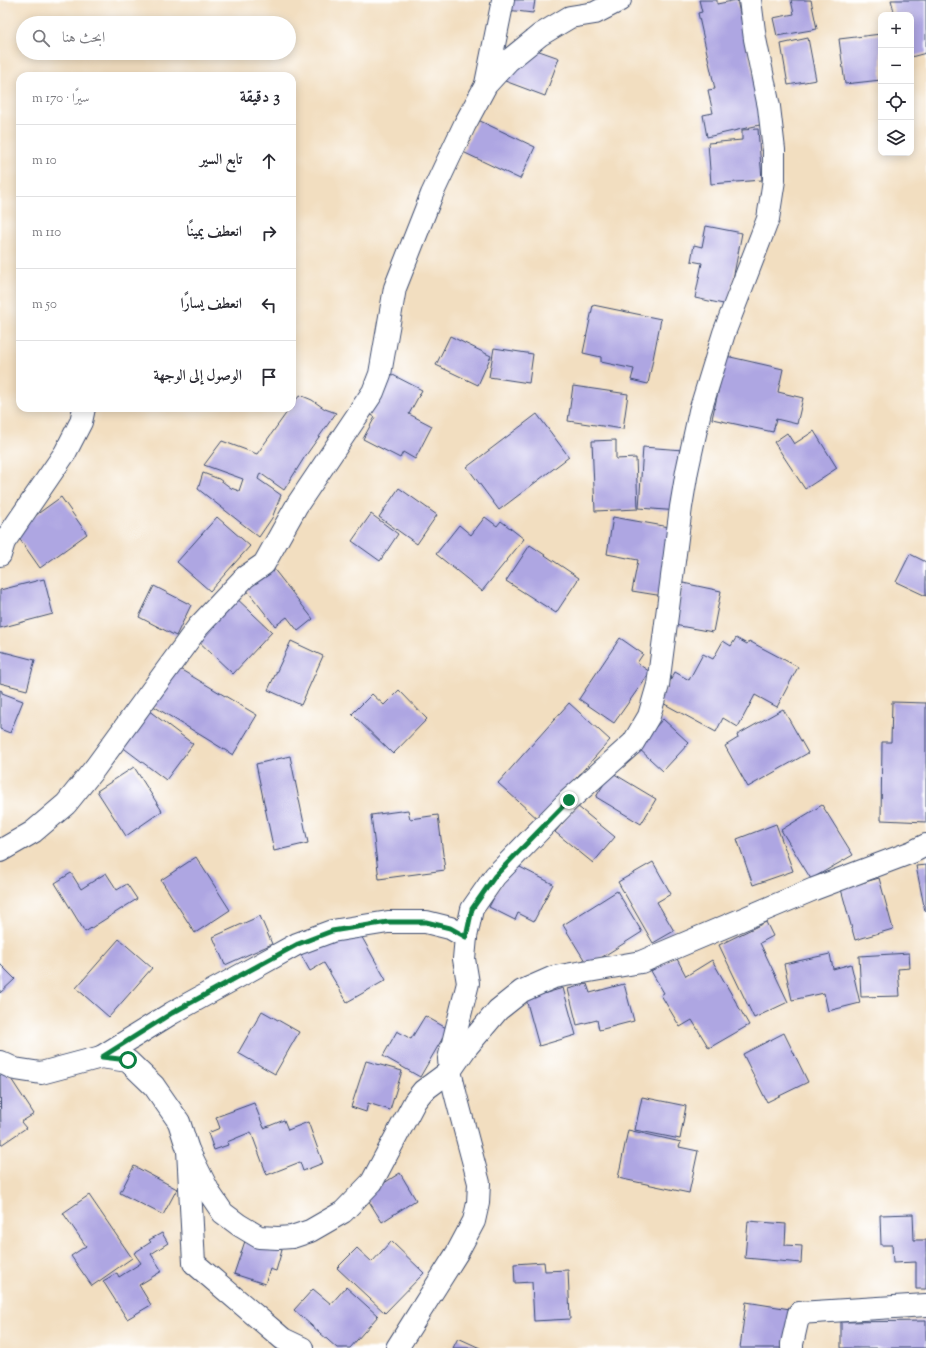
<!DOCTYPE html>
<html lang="ar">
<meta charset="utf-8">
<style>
:root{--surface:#fff;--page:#f2f2f3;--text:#2b2b33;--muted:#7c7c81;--line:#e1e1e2}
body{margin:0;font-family:"Sorts Mill Goudy",Amiri,serif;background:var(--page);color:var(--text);direction:rtl}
.controls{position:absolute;right:12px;top:12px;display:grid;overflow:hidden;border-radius:8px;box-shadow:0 2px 10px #0003}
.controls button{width:36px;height:36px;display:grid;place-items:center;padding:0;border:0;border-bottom:1px solid var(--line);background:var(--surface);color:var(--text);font:20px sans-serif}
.stop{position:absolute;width:12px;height:12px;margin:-9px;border:3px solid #0b8043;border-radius:50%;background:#fff}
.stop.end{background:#0b8043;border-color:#fff;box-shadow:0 1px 4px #0008}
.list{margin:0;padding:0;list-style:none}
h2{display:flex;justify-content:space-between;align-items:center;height:52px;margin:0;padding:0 16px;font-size:17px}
h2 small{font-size:13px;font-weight:400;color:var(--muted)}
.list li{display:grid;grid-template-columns:26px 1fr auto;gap:12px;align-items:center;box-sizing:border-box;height:72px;padding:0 16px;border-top:1px solid var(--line)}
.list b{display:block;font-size:15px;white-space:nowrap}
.list em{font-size:13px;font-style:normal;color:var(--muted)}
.icon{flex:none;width:22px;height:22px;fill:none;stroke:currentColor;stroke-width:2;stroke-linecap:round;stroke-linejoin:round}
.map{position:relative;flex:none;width:926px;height:1348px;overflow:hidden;direction:ltr}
.search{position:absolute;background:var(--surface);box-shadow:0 2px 10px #0003;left:16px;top:16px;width:280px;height:44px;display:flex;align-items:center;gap:10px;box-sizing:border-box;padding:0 14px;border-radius:22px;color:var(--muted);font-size:15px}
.panel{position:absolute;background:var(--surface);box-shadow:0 2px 10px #0003;left:16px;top:72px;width:280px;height:340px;border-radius:12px;direction:rtl}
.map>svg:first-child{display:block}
.building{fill:#aea6e2}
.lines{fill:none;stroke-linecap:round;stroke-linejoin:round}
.minor-casing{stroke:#3b496d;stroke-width:24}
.minor{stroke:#fff;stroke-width:22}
.route{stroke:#0b8043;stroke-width:5}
</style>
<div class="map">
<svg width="926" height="1348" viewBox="0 0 926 1348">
<rect width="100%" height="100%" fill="#fff"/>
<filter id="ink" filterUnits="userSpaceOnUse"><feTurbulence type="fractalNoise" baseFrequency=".025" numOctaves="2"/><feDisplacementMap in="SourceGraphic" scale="8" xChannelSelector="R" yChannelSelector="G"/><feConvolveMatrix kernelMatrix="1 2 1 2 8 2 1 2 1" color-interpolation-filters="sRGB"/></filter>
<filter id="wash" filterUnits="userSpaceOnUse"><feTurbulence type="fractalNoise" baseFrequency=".012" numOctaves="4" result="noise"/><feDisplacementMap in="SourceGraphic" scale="16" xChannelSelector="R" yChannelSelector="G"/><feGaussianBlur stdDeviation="0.9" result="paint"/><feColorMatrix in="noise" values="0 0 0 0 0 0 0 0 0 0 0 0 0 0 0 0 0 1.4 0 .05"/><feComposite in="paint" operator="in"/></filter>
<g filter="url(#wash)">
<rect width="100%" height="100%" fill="#f2dec0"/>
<g id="blocks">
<g class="building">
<path d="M509,0H535L533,13L507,10Z"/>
<path d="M699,0H717V4L737,0L764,124L707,137L703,115L713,113L708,90L715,89L698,13L702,12Z"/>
<path d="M791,0H811L817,29L777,36L773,18L794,14Z"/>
<path d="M891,0H926V53L911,57V15H895Z"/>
<path d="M881,34V80L845,84L839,39Z"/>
<path d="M808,38L816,80L788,85L781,44Z"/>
<path d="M528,47L559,58L545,96L505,81L512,63L521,66Z"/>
<path d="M478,120L535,147L520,179L463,152Z"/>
<path d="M758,129L762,180L711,184L708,143L742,140V130Z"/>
<path d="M706,226L742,233L728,305L695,298L702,263L691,261L694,245L702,247Z"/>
<path d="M593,305L661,319L648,384L631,380L634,369L601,362V357L583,353Z"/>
<path d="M450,336L491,356L478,385L436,365Z"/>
<path d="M494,348L533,354L529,383L489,377Z"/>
<path d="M726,356L783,369L778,392L803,398L797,424L776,419L773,432L712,419Z"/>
<path d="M389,373L422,390L409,414L432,426L415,459L403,452L400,458L363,439L375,417L364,411Z"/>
<path d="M573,386L628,394L623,429L568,421Z"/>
<path d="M300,395L312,400L325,409L336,413L304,458L284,490L260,473L258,479L281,495L272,518L259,537L198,489L203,473L219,479L231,488L239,491L243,479L204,465L222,441L257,454L290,408H292V405Z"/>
<path d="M537,414L569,457L499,510L467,467Z"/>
<path d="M814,431L837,468L805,489L774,442L787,433L794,444Z"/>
<path d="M616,440V459L636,458L638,509L595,511L592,441Z"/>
<path d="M643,447L683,450L679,511L639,508Z"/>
<path d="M399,488L437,515L417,544L379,517Z"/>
<path d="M61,497L87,534L40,568L14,531Z"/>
<path d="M371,514L398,534L380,561L352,541Z"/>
<path d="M217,517L250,546L210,591L177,562Z"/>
<path d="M485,517L497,526L501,521L524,539L482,591L436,554L459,525L471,535Z"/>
<path d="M613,517L675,528L663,596L632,591L638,560L607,554Z"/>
<path d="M530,545L579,578L556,613L506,581Z"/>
<path d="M910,554L926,562V596L896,582Z"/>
<path d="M273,568L313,619L298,631L287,617L275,626L246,589Z"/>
<path d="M44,579L53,614L0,628V590Z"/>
<path d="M683,583L721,591L713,632L674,625Z"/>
<path d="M154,586L191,605L176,636L139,617Z"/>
<path d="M232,594L272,632L233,674L193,636Z"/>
<path d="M620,638L643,654L637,663L650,672L614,723L579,699Z"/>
<path d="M736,638L747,644L749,641L798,667L777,707L755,695L738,727L723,718L716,732L659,701L675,672L689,680L703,654L713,659L723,641L731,646Z"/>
<path d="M291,641L323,656L301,705L268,690Z"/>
<path d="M0,651L35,660L27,690L0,683Z"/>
<path d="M173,665L257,715L233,755L150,704Z"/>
<path d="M0,690L2,691V693L23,701L10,733L0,729Z"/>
<path d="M399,690L427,719L393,754L352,714L372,694L384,705Z"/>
<path d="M892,702L926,703V822L881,820L882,742H891Z"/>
<path d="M569,703L610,740L539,820L498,783Z"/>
<path d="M144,707L193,744L166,780L117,743Z"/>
<path d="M783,709L808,753L748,787L725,746L738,738L737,735Z"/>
<path d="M663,719L689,743L663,771L637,747Z"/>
<path d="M290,756L308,843L274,851L256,764Z"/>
<path d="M134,767L162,811L126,836L97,791Z"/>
<path d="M611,772L656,799L641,824L596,797Z"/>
<path d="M822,805L853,855L811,879L781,830Z"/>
<path d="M577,806L615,837L593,863L555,832Z"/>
<path d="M408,810L410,819L438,815L445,870L379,879L371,815Z"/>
<path d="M776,824L793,871L753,885L737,839Z"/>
<path d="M196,857L230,910L195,933L161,880Z"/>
<path d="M653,862L671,894L657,902L674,931L653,943L618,882Z"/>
<path d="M512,863L553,884L534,921L518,913L515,920L489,907Z"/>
<path d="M926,865V911H925L916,866Z"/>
<path d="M71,873L81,889L106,873L117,890L127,884L137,899L85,932L55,883Z"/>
<path d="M879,878L893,929L855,940L841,889Z"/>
<path d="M617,891L642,932L588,966L563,925Z"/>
<path d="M260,916L272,944L225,965L213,937Z"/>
<path d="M766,922L773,936L760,943L788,1002L754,1018L719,945Z"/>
<path d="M359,932L386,980L347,1002L324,963L310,971L301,955L328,938Z"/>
<path d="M119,939L152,968L109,1017L76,988Z"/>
<path d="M909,953L910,968L898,969L900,996L861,997L859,956Z"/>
<path d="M830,954L833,969L851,964L860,1003L828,1011L824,993L792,1000L784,964Z"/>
<path d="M676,957L686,976L712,960L749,1025L709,1048L692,1020L680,1027L661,995L664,993L651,971Z"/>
<path d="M0,964L15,979L0,993Z"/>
<path d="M587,984L590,993L624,984L634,1021L599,1030L597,1020L577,1025L568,989Z"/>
<path d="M563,988L576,1035L539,1046L526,999Z"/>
<path d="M262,1011L299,1032L275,1074L238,1053Z"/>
<path d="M425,1016L448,1029L420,1077L383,1056L397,1031L411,1039Z"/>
<path d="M784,1033L808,1082L767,1102L743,1054Z"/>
<path d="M366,1061L402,1071L390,1110L368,1103L366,1112L351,1107Z"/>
<path d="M2,1065L34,1114L21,1122L26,1128L1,1145L0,1066Z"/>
<path d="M642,1097L686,1106L680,1139L635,1130Z"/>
<path d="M254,1103L264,1128L284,1120L288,1130L308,1122L323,1163L303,1171L300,1162L267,1175L251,1132L227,1142L228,1145L214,1150L208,1133L220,1128L216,1117Z"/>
<path d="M628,1130L681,1142L679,1147L698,1151L689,1193L618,1178Z"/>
<path d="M134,1166L177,1189L163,1215L120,1193Z"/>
<path d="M400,1173L416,1200L382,1222L365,1195Z"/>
<path d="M89,1195L132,1258L92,1286L71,1256L86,1246L63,1213Z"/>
<path d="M913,1214L914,1240H926V1289H916V1262L893,1263L892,1245H881L880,1215Z"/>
<path d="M748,1221L786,1224L785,1245L802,1246L801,1263L745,1258Z"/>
<path d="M162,1233L168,1243L151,1254L162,1271L139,1285L151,1305L127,1319L103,1281L117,1273L119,1277L141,1263L134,1253L151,1242L149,1240Z"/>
<path d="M246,1238L282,1250L276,1271L270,1269L265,1284L234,1274Z"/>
<path d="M391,1241L424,1273L385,1313L337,1268L357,1248L372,1262Z"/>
<path d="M544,1262L545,1271L568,1270L570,1319L534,1321L532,1282L515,1283L514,1264Z"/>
<path d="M346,1287L378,1316L350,1348H337L294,1310L313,1289L331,1304Z"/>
<path d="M746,1302L790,1309L784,1348H740Z"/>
<path d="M926,1321V1348H841V1322Z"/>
<path d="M458,1338L480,1348H453Z"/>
</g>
</g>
</g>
<g filter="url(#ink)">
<use href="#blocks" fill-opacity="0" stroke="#3b496d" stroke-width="1"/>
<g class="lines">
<g class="minor-casing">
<g id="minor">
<path d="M486,84L503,0"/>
<path d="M0,555L4,542L65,453L81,422L84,408"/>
<path d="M0,851L33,832L66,804L95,768L198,627L245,577L264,564L297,505L373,392L380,374L395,288L432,194L465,124L486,85L508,61L540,35L570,17L595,13L620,0"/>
<path d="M101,1057L172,1013L252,969L297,944L332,931L388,922H426L450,928L466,937"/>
<path d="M0,1062L15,1069L41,1073L101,1057L128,1061L154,1086L179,1122L188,1150L194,1263L283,1339L302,1348"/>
<path d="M188,1150L210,1194L223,1213L239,1225L259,1237L278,1238L292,1237L310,1231L343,1212L372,1182L415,1101L423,1091L450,1071L466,1048L498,1010L522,991L554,977L641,962L814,889L912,852L926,845"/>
<path d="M397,1348L457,1253L474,1221L478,1203L479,1183L456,1096L450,1071L449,1059L468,983L464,959L466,937L472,909L495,876L569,800L633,743L649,716L658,685L681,507L687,471L700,411L724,333L768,219L774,180V150L769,107L755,39L750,0"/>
<path d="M792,1348V1344L799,1313L926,1305"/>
</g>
</g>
<use href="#minor" class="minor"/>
</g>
</g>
<g class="lines" filter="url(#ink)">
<path class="route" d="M128,1060L102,1057L172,1013L252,969L298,944L332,931L388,922H426L450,928L466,937L472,909L495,876L569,800"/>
</g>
</svg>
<div class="controls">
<button>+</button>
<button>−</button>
<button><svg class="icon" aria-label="locate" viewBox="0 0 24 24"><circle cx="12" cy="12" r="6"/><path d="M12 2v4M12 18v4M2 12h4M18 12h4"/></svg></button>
<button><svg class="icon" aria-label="layers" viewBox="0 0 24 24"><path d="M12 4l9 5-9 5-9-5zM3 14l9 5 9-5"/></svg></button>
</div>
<div class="stop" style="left:128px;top:1060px"></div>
<div class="stop end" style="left:569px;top:800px"></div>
<div class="search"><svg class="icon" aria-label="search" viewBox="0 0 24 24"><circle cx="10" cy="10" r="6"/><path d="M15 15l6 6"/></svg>ابحث هنا</div>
<section class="panel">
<h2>3 دقيقة<small>سيرًا · 170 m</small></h2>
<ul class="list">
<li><svg class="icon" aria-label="ahead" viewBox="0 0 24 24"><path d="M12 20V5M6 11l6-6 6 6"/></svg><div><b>تابع السير</b></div><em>10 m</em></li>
<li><svg class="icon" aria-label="right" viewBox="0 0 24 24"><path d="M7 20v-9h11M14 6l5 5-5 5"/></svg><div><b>انعطف يمينًا</b></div><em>110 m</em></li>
<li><svg class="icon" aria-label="left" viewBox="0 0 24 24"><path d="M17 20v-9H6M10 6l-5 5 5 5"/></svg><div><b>انعطف يسارًا</b></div><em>50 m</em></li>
<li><svg class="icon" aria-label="arrive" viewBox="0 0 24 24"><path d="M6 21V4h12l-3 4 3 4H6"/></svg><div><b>الوصول إلى الوجهة</b></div></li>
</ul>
</section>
</div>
